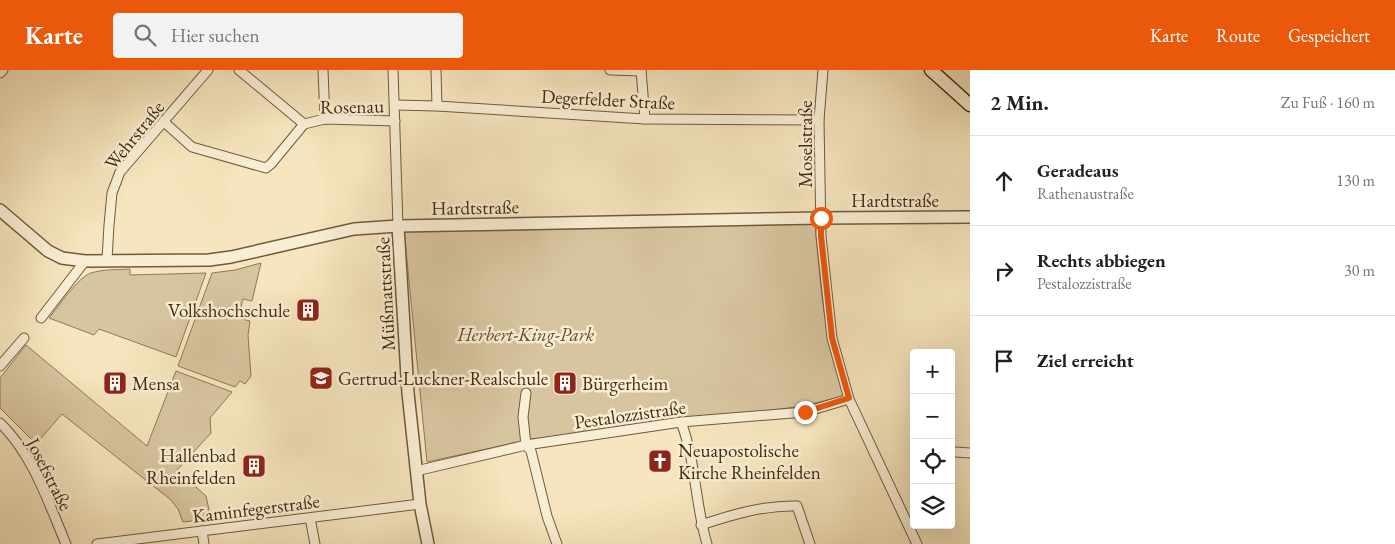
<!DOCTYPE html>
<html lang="de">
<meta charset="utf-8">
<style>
:root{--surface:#fff;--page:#f2f2f2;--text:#202124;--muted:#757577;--line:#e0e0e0;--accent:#ea580c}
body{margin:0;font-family:"EB Garamond",serif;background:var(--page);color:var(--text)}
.controls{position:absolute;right:15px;bottom:15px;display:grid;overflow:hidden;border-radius:5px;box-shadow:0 5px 20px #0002}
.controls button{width:45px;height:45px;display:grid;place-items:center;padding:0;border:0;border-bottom:1px solid var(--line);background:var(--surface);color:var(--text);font:25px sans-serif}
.stop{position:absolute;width:15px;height:15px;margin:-11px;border:4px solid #ea580c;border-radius:50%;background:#fff}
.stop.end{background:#ea580c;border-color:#fff;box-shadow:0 1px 5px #0008}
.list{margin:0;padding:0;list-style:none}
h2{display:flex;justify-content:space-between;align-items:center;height:65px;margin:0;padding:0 20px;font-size:21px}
h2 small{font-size:16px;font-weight:400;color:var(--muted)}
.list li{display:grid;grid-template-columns:32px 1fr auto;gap:15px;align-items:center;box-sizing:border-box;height:90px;padding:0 20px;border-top:1px solid var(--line)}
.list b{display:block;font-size:19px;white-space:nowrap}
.list p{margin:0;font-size:16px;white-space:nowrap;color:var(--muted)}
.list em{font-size:16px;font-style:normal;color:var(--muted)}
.icon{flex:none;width:28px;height:28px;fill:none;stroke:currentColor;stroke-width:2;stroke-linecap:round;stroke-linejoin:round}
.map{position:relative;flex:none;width:970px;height:474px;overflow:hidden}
header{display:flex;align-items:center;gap:30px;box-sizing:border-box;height:70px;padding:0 25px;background:var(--accent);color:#fff}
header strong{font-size:24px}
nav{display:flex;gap:28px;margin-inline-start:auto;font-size:18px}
.search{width:350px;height:45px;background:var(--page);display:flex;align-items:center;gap:12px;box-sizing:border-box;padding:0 18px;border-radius:5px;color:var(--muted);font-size:19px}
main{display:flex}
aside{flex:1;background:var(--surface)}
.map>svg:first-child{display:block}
.green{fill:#d8c5a0;stroke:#8e7858}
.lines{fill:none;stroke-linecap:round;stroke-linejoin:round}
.minor-casing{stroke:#71593b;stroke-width:11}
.tertiary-casing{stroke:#71593b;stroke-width:14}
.secondary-casing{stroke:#452a0f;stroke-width:15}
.minor{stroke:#f9eed5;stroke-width:9}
.tertiary{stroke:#f9eed5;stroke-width:11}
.secondary{stroke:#f9eed5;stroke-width:12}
.route{stroke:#ea580c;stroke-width:6}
.labels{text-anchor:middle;stroke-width:5;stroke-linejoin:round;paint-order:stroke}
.street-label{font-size:19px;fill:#452a0f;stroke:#f9eed5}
.poi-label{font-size:19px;fill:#452a0f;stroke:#f9eed5;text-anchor:start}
.park-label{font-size:19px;font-style:italic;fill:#62492c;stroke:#f9eed5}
</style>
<header>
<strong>Karte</strong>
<div class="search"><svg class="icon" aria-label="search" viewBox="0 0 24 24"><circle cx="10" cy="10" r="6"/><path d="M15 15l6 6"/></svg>Hier suchen</div>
<nav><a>Karte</a><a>Route</a><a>Gespeichert</a></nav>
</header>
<main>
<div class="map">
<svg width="970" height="474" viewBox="0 0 970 474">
<rect width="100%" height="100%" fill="#f6e5be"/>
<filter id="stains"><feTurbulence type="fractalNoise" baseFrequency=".004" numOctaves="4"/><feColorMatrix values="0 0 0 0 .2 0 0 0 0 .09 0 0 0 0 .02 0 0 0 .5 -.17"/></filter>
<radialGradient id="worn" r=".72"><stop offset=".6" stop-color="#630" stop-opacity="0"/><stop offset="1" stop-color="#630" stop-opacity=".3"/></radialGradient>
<g class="green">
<path d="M815,153L821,219L828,269L844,326L803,336L733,345L680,349L527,370L427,392L404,160L663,157Z"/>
<path d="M261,193L252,231L243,229L238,248L250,251L248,265L251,306L245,314L240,311L235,317L178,296L212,203L235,200Z"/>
<path d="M130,199V205L206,203L176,287L99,259L94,265L49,248C59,236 77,208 91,203C103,199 117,200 130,199Z"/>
<path d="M26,275L147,376L176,301L232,322L210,348L211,363L177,400L206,426L211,449L183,452L178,439L171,430L62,344L36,374L0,338V308Z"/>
</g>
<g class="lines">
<g class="minor-casing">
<g id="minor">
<path d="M239,0L304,54L325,49L395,51"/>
<path d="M323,0L325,49"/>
<path d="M393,0L398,156"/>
<path d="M436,0L437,36"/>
<path d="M610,0L641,1"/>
<path d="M641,0L645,49"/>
<path d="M823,0L819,50L821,166L832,268L849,329L917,474"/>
<path d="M0,3L3,0"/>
<path d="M395,35L437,36L645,49L819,50"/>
<path d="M164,52L192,77L266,98L271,94L304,54"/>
<path d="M107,190L109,155L112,123L120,102L208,0"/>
<path d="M41,248L85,191"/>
<path d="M0,296L24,268"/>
<path d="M526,323L523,347L526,375L531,381L547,446L557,474"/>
<path d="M681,352C696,391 695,434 707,474"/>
<path d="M0,353C32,383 49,434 66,474"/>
<path d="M956,382L970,383"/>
<path d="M416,401L526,375L681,352L805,342L849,329"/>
<path d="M310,448L315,474"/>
<path d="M701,455C731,445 764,435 797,436L810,474"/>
<path d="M202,461L204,474"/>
<path d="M97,474L420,434"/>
</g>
</g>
<g class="tertiary-casing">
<g id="tertiary">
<path d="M0,140L48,181L62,188L85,191L209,190L231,187L354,159L398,156L821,148L970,147"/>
<path d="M398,156L408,323L420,434L428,474"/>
</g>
</g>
<g class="secondary-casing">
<path id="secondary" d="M931,0L970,35"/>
</g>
<use href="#minor" class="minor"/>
<use href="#tertiary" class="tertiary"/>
<use href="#secondary" class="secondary"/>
</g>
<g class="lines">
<path class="route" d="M805,342L849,328L832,268L821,166V148"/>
</g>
<defs>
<g id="building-square" transform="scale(1.25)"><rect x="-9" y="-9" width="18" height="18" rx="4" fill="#8f2418" stroke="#f9eed5"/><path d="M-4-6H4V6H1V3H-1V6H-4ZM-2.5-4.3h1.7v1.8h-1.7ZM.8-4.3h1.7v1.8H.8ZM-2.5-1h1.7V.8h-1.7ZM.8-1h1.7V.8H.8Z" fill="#fff"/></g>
<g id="school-square" transform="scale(1.25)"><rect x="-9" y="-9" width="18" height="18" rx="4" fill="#8f2418" stroke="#f9eed5"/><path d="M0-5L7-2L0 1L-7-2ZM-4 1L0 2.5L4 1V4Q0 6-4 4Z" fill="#fff"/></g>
<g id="church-square" transform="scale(1.25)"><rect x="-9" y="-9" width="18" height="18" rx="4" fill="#8f2418" stroke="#f9eed5"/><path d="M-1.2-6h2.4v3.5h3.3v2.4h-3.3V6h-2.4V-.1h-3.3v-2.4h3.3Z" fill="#fff"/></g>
</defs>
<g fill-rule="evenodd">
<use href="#building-square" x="308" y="240"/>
<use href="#school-square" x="321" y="308"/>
<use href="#building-square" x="115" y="313"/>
<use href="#building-square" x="565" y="313"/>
<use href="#church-square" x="660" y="391"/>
<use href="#building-square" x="254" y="396"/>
</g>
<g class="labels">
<g class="street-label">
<text transform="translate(608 29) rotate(3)" y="7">Degerfelder Straße</text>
<text transform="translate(352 36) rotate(-1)" y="7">Rosenau</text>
<text transform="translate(134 65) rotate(-51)" y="7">Wehrstraße</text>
<text transform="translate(805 74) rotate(-90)" y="7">Moselstraße</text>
<text x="895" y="137">Hardtstraße</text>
<text transform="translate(475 137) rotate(-1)" y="7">Hardtstraße</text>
<text transform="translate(385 224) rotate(-93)" y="7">Müßmattstraße</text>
<text transform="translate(630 344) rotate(-8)" y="7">Pestalozzistraße</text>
<text transform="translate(50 404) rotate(63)" y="7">Josefstraße</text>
<text transform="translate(256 438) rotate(-7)" y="7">Kaminfegerstraße</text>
</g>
<g class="poi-label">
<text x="290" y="247" text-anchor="end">Volkshochschule</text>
<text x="338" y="315">Gertrud-Luckner-Realschule</text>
<text x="132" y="320">Mensa</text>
<text x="582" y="320">Bürgerheim</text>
<text x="678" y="387">Neuapostolische<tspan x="678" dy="22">Kirche Rheinfelden</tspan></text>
<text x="236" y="392" text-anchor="end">Hallenbad<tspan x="236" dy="22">Rheinfelden</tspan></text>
</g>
<g class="park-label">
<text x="526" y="271">Herbert-King-Park</text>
</g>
</g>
<rect width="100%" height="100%" filter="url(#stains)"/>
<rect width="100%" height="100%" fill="url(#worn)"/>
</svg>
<div class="controls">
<button>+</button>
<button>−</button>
<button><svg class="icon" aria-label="locate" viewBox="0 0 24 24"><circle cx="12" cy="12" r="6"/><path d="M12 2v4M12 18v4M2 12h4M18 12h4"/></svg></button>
<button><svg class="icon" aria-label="layers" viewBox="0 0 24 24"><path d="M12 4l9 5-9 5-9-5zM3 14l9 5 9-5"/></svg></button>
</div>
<div class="stop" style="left:821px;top:148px"></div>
<div class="stop end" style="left:805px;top:342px"></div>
</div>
<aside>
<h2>2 Min.<small>Zu Fuß · 160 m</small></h2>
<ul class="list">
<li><svg class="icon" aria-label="ahead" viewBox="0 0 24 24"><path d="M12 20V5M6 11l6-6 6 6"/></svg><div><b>Geradeaus</b><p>Rathenaustraße</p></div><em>130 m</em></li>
<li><svg class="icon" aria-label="right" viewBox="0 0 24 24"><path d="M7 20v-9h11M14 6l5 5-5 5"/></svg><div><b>Rechts abbiegen</b><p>Pestalozzistraße</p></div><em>30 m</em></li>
<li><svg class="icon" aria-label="arrive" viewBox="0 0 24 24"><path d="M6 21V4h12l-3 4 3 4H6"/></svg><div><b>Ziel erreicht</b></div></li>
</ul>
</aside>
</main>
